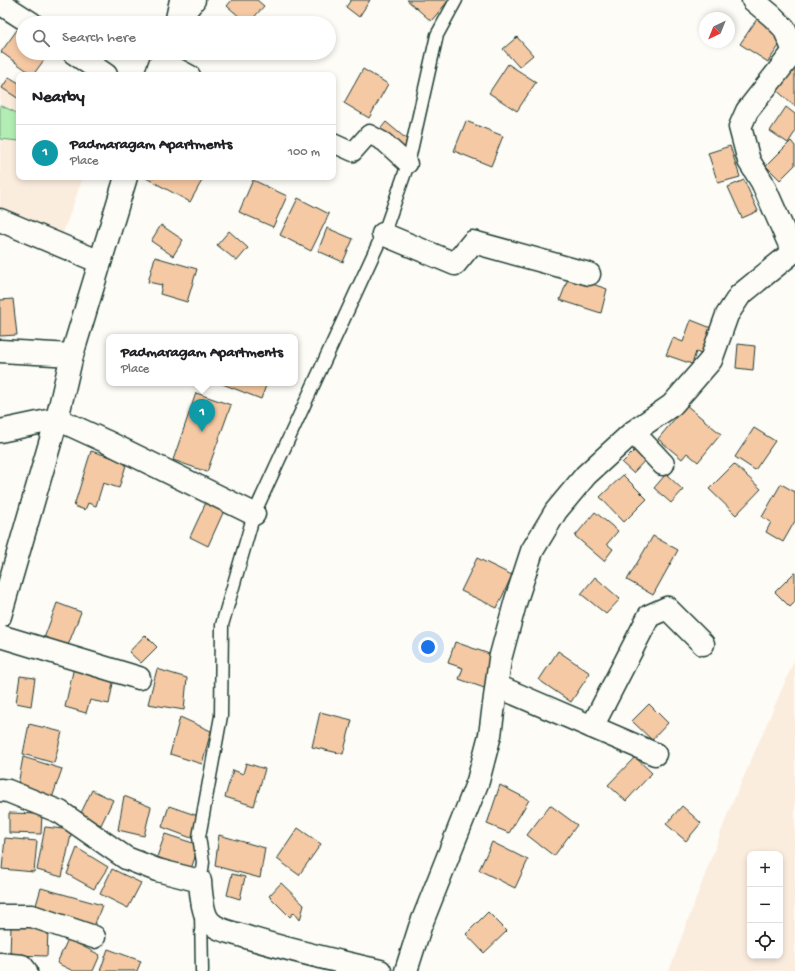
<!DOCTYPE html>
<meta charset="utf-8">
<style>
:root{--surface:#fff;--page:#f2f2f2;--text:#202124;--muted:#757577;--line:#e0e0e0;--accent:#1f3d34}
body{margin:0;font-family:"Gochi Hand",sans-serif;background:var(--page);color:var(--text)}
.controls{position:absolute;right:12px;bottom:12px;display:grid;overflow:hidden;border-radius:8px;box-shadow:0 2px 6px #0003}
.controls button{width:36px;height:36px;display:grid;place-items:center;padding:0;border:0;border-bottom:1px solid var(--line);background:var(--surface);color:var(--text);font:20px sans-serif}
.compass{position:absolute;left:699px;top:12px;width:36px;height:36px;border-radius:50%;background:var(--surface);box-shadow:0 2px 6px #0003;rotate:223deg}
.you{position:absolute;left:428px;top:647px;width:14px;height:14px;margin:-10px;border:3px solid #fff;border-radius:50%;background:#1a73e8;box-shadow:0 0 0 6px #1a73e833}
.badge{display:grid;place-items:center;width:26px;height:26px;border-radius:50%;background:var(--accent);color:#fff;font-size:13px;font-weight:700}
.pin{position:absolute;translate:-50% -33px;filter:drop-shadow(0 1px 2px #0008)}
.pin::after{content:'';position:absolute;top:21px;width:14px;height:12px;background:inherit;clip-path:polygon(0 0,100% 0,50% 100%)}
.popup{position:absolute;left:106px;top:334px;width:192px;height:52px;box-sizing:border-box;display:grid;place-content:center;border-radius:8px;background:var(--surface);filter:drop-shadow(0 1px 3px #0005);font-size:13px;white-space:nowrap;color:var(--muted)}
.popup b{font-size:15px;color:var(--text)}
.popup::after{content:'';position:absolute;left:50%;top:100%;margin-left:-8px;border:8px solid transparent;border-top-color:var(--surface)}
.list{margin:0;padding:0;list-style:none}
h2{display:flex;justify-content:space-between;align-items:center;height:52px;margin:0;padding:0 16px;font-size:17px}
h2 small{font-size:13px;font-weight:400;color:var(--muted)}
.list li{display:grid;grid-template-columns:26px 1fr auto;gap:12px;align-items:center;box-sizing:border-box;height:56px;padding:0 16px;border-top:1px solid var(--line)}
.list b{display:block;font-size:15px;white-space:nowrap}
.list p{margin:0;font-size:13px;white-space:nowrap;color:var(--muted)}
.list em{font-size:13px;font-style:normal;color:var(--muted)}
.icon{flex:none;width:22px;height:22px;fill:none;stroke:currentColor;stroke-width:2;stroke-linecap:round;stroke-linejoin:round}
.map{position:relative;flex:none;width:795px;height:971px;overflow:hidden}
.search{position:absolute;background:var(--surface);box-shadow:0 2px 6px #0003;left:16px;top:16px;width:320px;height:44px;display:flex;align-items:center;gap:10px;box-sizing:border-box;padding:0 14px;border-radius:22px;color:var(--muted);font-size:15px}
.panel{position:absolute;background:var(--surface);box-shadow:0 2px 6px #0003;left:16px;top:72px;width:320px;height:108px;border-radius:8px}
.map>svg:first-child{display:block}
.built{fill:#fbedde;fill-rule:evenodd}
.green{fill:#b2eeb4;stroke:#689674}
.building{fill:#f5c9a4;stroke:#1f3d34}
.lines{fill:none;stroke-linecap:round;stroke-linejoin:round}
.service-casing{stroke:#1f3d34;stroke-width:15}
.pedestrian-casing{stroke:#1f3d34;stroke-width:21}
.minor-casing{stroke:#1f3d34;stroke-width:25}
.tertiary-casing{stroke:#1f3d34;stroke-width:25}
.primary-casing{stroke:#1f3d34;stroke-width:25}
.service{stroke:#fdfcf7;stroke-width:12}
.pedestrian{stroke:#fdfcf7;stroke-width:18}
.minor{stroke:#fdfcf7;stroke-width:22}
.tertiary{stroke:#fdfcf7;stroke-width:22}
.primary{stroke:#fdfcf7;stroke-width:22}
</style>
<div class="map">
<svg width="795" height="971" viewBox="0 0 795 971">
<rect width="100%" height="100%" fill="#fdfcf7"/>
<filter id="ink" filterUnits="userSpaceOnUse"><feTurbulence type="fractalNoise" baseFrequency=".025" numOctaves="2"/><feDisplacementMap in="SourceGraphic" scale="8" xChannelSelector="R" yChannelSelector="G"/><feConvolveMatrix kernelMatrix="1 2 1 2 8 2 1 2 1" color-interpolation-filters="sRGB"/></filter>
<g filter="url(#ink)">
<g class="built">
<path d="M0,83L19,94V177H83L63,233L27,223L0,211Z"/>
<path d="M795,659V971H669L728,813ZM750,854H780V956H750Z"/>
</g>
<path class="green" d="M0,105L19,114V141L0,139Z"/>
<g class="building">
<path d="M232,0H257L264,6L249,23H247L227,6Z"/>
<path d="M351,0H370L359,17L346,7Z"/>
<path d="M407,0H449L431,21Z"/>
<path d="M757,19L785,37L768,62L740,44Z"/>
<path d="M17,30L23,34V53H49L33,75L1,52Z"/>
<path d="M517,37L533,55L519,67L503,49Z"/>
<path d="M795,60V107L770,84Z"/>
<path d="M508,64L536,82L517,111L489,93Z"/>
<path d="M363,69L388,84L369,118L344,103Z"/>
<path d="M9,77L19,83V99L2,88Z"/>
<path d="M786,107L795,114V132L788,143L770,131Z"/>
<path d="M466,121L503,136L491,166L454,151Z"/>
<path d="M386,122L410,142L401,153L377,133Z"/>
<path d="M791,141L795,146V165L780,180L766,166Z"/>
<path d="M730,146L740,177L718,183L708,153Z"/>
<path d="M147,177H204L190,202L146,178Z"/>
<path d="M253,180L287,196L273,227L239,212Z"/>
<path d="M744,180L758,211L742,218L728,187Z"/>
<path d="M298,198L329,214L311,251L280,235Z"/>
<path d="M161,225L183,240L173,256L151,241Z"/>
<path d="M327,228L353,239L343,262L318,251Z"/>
<path d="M229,231L248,248L237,261L217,245Z"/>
<path d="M155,257L197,269L187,302L160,294L162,285L148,282Z"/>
<path d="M569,276L607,289L601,313L560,300Z"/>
<path d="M13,299L17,335L0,336V300Z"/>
<path d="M691,320L719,331L709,357L696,352L692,364L666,355L673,338L683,342Z"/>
<path d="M738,344L755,346L753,370L736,368Z"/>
<path d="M220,383H267L261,399Z"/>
<path d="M196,393L231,405L207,472L173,460Z"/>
<path d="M686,405L721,434L698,462L687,453L682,459L658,439Z"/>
<path d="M754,428L775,441L755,470L735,457Z"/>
<path d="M641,444L652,453L633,473L622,463Z"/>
<path d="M91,451L127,462L119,488L103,483L96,506L88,503L85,510L74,506Z"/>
<path d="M734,464L761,489L736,515L709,489Z"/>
<path d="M666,474L683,490L671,503L654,488Z"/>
<path d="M623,475L647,499L624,522L600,497Z"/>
<path d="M781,484L795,492V521L783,542L766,532L771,522L762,517Z"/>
<path d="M209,496L227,504L208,546L190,537Z"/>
<path d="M595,512L618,531L607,544L613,549L604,561L575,536Z"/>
<path d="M653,536L678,550L653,595L627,580Z"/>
<path d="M477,558L512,575L497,608L461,591Z"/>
<path d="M795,572V602L790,607L775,592Z"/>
<path d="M595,577L620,599L606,614L581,594Z"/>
<path d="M57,603L81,612L65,653L42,644Z"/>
<path d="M145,635L157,647L141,663L129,652Z"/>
<path d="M455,642L498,657L487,689L459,679L463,668L448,663Z"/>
<path d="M558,651L590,673L571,702L539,680Z"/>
<path d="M74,667L114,678L109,704L90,700L86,713L65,707Z"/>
<path d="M157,669L187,678L184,710L148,704Z"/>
<path d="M20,676L35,678L31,706L16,703Z"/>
<path d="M649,704L668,723L652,740L632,721Z"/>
<path d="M320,712L352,720L343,754L312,747Z"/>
<path d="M180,717L211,731L202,764L170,754Z"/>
<path d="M29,724L62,732L54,763L23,754Z"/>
<path d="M23,757L62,769L52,798L18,785Z"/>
<path d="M635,757L652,773L626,801L608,785Z"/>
<path d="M246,763L265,769L254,806L225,797L233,770L243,774Z"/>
<path d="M500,785L529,800L509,833L487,824Z"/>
<path d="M92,790L113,800L101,825L80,815Z"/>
<path d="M124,796L151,807L144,836L118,830Z"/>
<path d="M550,805L577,825L554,856L527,835Z"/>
<path d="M169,806L201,817L194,839L162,827Z"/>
<path d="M682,806L701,823L686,841L666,824Z"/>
<path d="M9,813L42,814L41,834L9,833Z"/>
<path d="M45,827L72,830L62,877L37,870Z"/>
<path d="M298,828L321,844L299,875L277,859Z"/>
<path d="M165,834L199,845L191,869L157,857Z"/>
<path d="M219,835L265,848L260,878L215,866Z"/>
<path d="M5,838L37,841L34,872L2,869Z"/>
<path d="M492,842L528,860L515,888L479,870Z"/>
<path d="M77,848L108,867L94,889L67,874Z"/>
<path d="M112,869L141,883L128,908L100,894Z"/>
<path d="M232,874L245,877L240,899L227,895Z"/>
<path d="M281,883L304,905L300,920L294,912L290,917L269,896Z"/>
<path d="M41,888L102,905L92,932L34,912Z"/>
<path d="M488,912L507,931L484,953L466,934Z"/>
<path d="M11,927L48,928L47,956L10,955Z"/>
<path d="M68,939L100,955L93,971H73L57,963Z"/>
<path d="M108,949L141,961L137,971H100Z"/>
</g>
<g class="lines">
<g class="service-casing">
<g id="service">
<path d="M200,886L203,862L199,837L221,716L222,625L254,514L386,227L408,164L437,35L456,0"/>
<path d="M201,912L202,971"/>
</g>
</g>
<g class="pedestrian-casing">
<g id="pedestrian">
<path d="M161,59L191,75"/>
<path d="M333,143L353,152L369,134L384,142L408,164"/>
</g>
</g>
<g class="minor-casing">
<g id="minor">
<path d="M753,0L772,16L784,28L794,51H795"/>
<path d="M0,3L31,23"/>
<path d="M74,53L106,75"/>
<path d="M0,220L100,262"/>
<path d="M383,234L455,264L473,242L589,274"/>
<path d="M793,252L762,182L749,161L740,127L747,111L794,51"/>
<path d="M0,351L72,355"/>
<path d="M0,431L57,419L105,441L254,514"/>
<path d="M633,432L663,464"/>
<path d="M0,636L139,678"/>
<path d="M497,686L655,754"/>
<path d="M592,727L649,616L667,608L703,644"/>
<path d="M0,790L8,791L60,812L126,858L157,870L200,881C201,892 202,914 210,922C217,930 230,932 240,935C286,950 333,960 380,971"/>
<path d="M0,916H32L94,937"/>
<path d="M0,964L22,966L26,971"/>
<path d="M406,971L420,927L478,781L490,735L500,659L516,600L532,551L556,511L586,475L633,432L672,405L711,360L727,315L740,295L793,252H795"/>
</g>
</g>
<g class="tertiary-casing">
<path id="tertiary" d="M178,20L194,0"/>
</g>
<g class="primary-casing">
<g id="primary">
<path d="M176,23L181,0"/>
<path d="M156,75L164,53"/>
<path d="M0,616L57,419L72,355L126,177"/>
</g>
</g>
<use href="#service" class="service"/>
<use href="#pedestrian" class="pedestrian"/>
<use href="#minor" class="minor"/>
<use href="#tertiary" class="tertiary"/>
<use href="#primary" class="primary"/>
</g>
</g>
</svg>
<div class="controls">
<button>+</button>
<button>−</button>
<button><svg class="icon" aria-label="locate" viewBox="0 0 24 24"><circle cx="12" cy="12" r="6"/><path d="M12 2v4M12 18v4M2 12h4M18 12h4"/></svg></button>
</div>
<svg class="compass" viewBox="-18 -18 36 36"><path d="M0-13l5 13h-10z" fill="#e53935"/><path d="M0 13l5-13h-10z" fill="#757577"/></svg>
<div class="you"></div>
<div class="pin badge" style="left:202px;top:432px;background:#0f9aa8">1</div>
<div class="popup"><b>Padmaragam Apartments</b>Place</div>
<div class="search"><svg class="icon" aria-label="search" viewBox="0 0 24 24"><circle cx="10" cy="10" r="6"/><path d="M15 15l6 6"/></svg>Search here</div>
<section class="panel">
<h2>Nearby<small></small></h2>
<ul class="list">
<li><span class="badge" style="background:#0f9aa8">1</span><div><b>Padmaragam Apartments</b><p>Place</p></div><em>100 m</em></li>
</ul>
</section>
</div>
